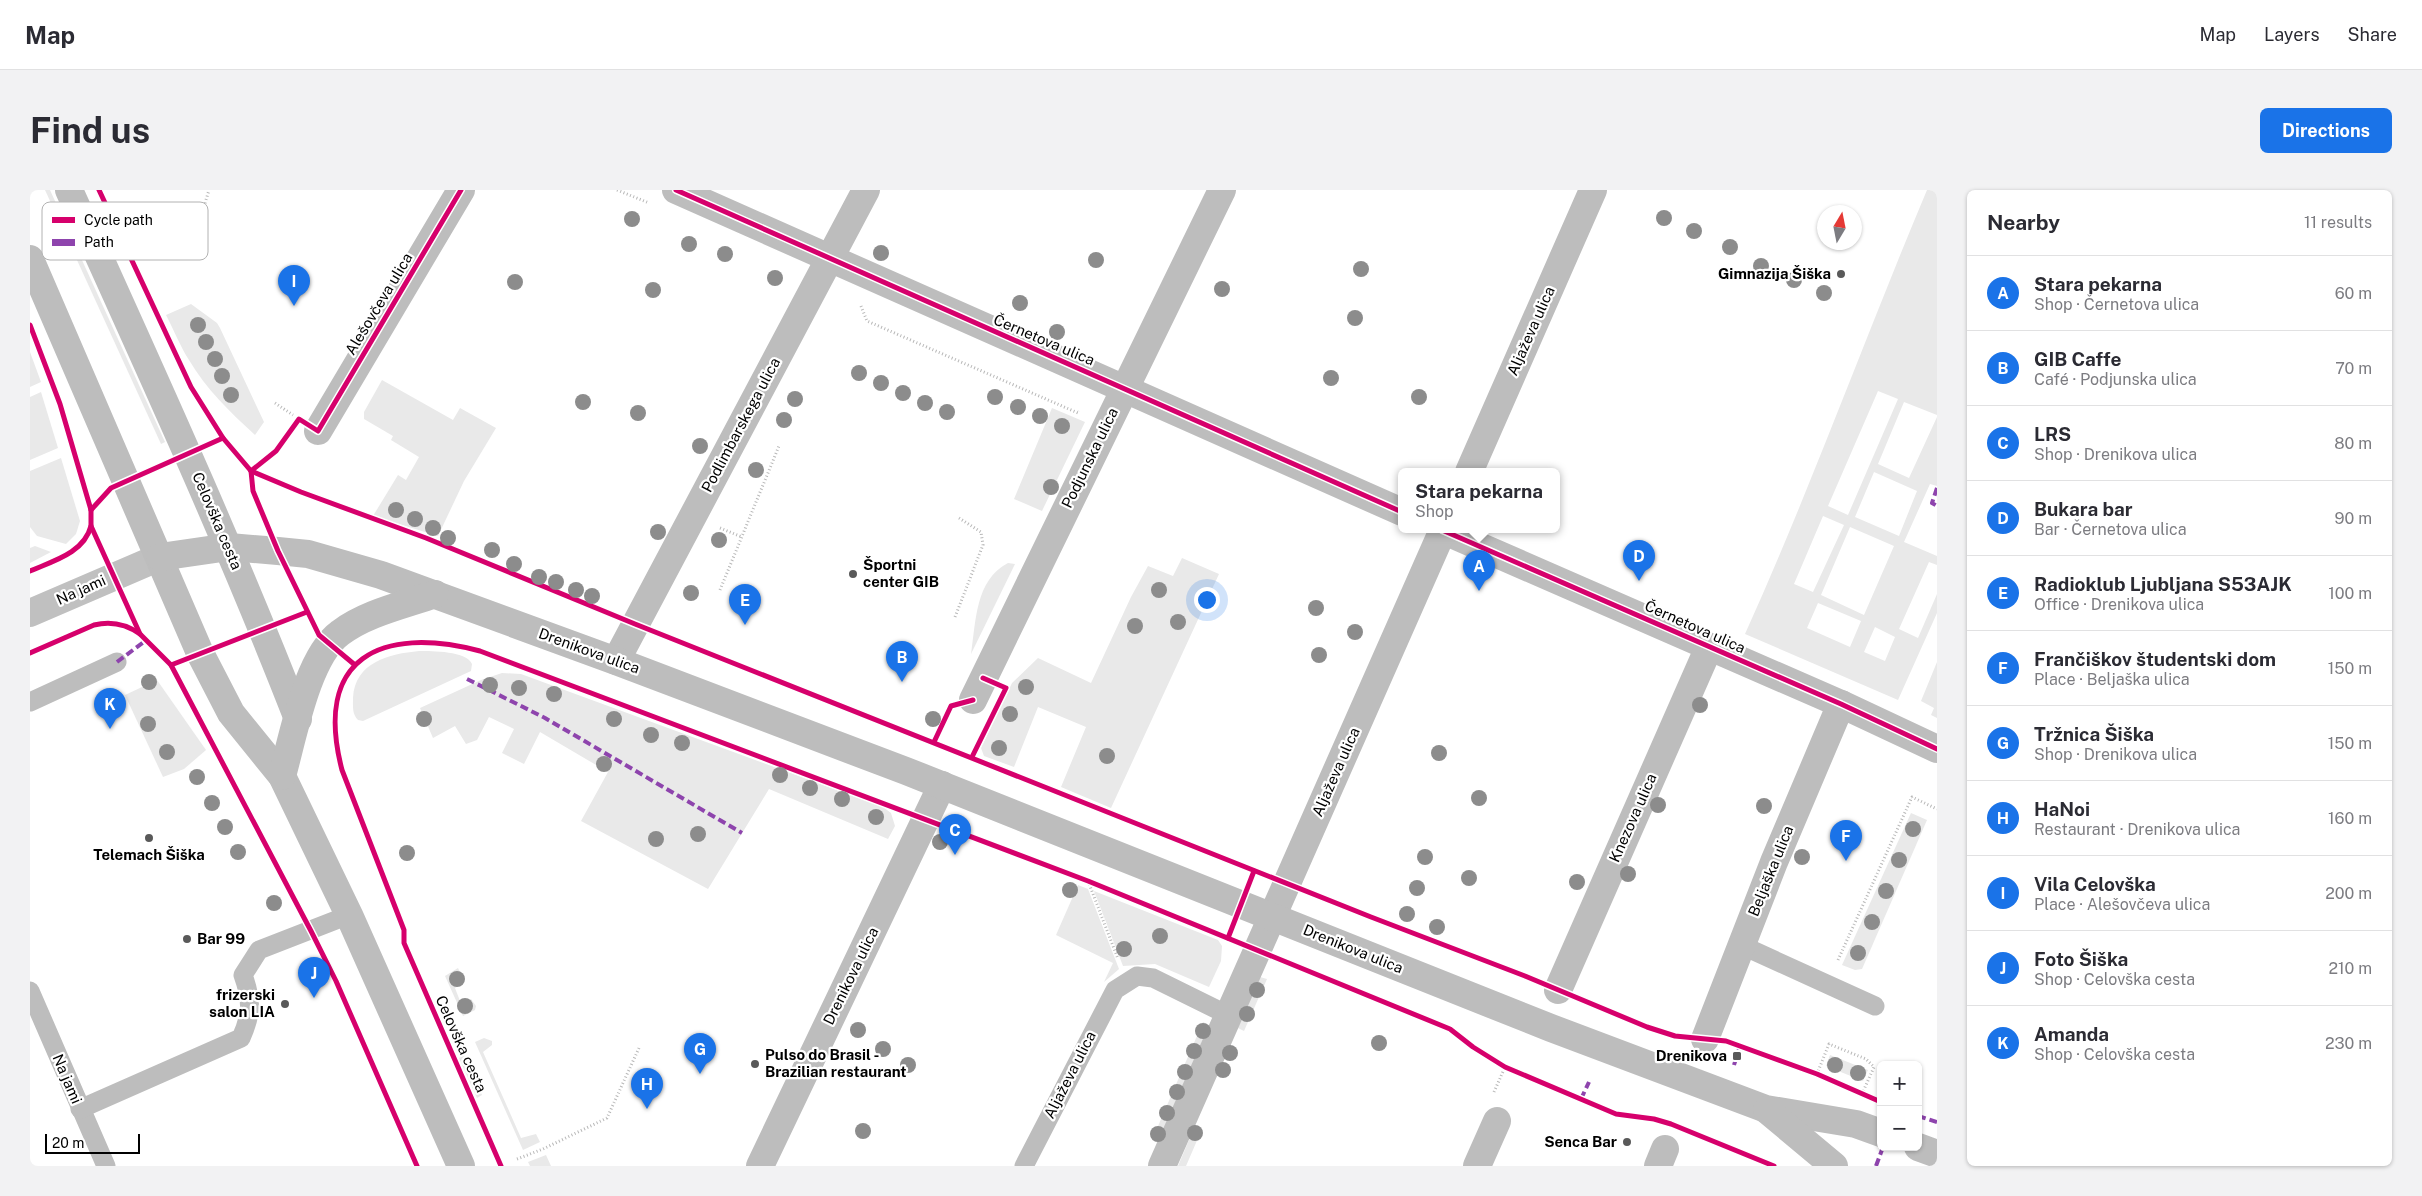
<!DOCTYPE html>
<meta charset="utf-8">
<style>
:root{--surface:#fff;--page:#f2f2f3;--text:#2b2b33;--muted:#7c7c81;--line:#e1e1e2;--accent:#1a73e8}
body{margin:0;font-family:"Public Sans",sans-serif;background:var(--page);color:var(--text)}
.controls{position:absolute;right:15px;bottom:15px;display:grid;overflow:hidden;border-radius:8px;box-shadow:0 1px 4px #0004}
.controls button{width:45px;height:45px;display:grid;place-items:center;padding:0;border:0;border-bottom:1px solid var(--line);background:var(--surface);color:var(--text);font:25px sans-serif}
.compass{position:absolute;left:1787px;top:15px;width:45px;height:45px;border-radius:50%;background:var(--surface);box-shadow:0 1px 4px #0004;rotate:10deg}
.scale{position:absolute;left:15px;bottom:12px;width:95px;box-sizing:border-box;padding-left:5px;border:2px solid #000;border-top:0;font-size:14px;line-height:18px;white-space:nowrap;color:#000;-webkit-text-stroke:4px #fff;paint-order:stroke}
.you{position:absolute;left:1176px;top:409px;width:18px;height:18px;margin:-12px;border:4px solid #fff;border-radius:50%;background:#1a73e8;box-shadow:0 0 0 8px #1a73e833}
.badge{display:grid;place-items:center;width:32px;height:32px;border-radius:50%;background:var(--accent);color:#fff;font-size:16px;font-weight:700}
.pin{position:absolute;translate:-50% -41px;filter:drop-shadow(0 1px 2px #0008)}
.pin::after{content:'';position:absolute;top:26px;width:18px;height:15px;background:inherit;clip-path:polygon(0 0,100% 0,50% 100%)}
.popup{position:absolute;left:1368px;top:278px;width:162px;height:65px;box-sizing:border-box;display:grid;place-content:center;border-radius:8px;background:var(--surface);filter:drop-shadow(0 1px 4px #0005);font-size:16px;white-space:nowrap;color:var(--muted)}
.popup b{font-size:19px;color:var(--text)}
.popup::after{content:'';position:absolute;left:50%;top:100%;margin-left:-10px;border:10px solid transparent;border-top-color:var(--surface)}
.list{margin:0;padding:0;list-style:none}
h2{display:flex;justify-content:space-between;align-items:center;height:65px;margin:0;padding:0 20px;font-size:21px}
h2 small{font-size:16px;font-weight:400;color:var(--muted)}
.list li{display:grid;grid-template-columns:32px 1fr auto;gap:15px;align-items:center;box-sizing:border-box;height:75px;padding:0 20px;border-top:1px solid var(--line)}
.list b{display:block;font-size:19px;white-space:nowrap}
.list p{margin:0;font-size:16px;white-space:nowrap;color:var(--muted)}
.list em{font-size:16px;font-style:normal;color:var(--muted)}
.map{position:relative;flex:none;width:1907px;height:976px;overflow:hidden;border-radius:8px}
header{display:flex;align-items:center;gap:30px;box-sizing:border-box;height:70px;padding:0 25px;background:var(--surface);border-bottom:1px solid var(--line)}
header strong{font-size:24px}
nav{display:flex;gap:28px;margin-inline-start:auto;font-size:18px}
.intro{display:flex;align-items:center;justify-content:space-between;box-sizing:border-box;height:120px;padding:0 30px}
h1{margin:0;font-size:35px}
.button{padding:12px 22px;border-radius:8px;background:var(--accent);color:#fff;font-size:18px;font-weight:700}
main{display:flex;gap:30px;padding:0 30px}
aside{flex:1;background:var(--surface);border-radius:8px;box-shadow:0 1px 4px #0004}
.map>svg:first-child{display:block}
.green{fill:#e9e9e9;fill-rule:evenodd}
.lines{fill:none;stroke-linecap:round;stroke-linejoin:round}
.path{stroke:#b8b8b8;stroke-width:3;stroke-dasharray:1 2.5;stroke-linecap:butt}
.lane{stroke:#bdbdbd;stroke-width:19}
.street{stroke:#bdbdbd;stroke-width:28}
.secondary{stroke:#c0c0c0;stroke-width:28}
.primary{stroke:#bdbdbd;stroke-width:28}
.quiet{stroke:#8e44ad;stroke-width:4;stroke-dasharray:8 4;stroke-linecap:butt}
.cycleway-casing{stroke:#fff;stroke-width:8}
.cycleway{stroke:#d6006c;stroke-width:5}
.tree{fill:#8c8c8c}
.poi-dot{fill:#595959;stroke:#fff;stroke-width:2}
.labels{text-anchor:middle;stroke-width:4.5;stroke-linejoin:round;paint-order:stroke}
.poi-label{font-size:15px;font-weight:bold;fill:#000;stroke:#fff;text-anchor:end}
.street-label{font-size:15px;fill:#000;stroke:#fff}
.key{fill:#fff;stroke:#b2b2b2;stroke-width:1}
.key-label{font-size:14px;fill:#000}
</style>
<header>
<strong>Map</strong>
<nav><a>Map</a><a>Layers</a><a>Share</a></nav>
</header>
<div class="intro"><h1>Find us</h1><a class="button">Directions</a></div>
<main>
<div class="map">
<svg width="1907" height="976" viewBox="0 0 1907 976">
<rect width="100%" height="100%" fill="#fff"/>
<g class="green">
<path d="M15,0H20L135,252L131,254Z"/>
<path d="M1897,0H1907V225L1874,212L1848,274L1879,288L1907,227V296L1900,294L1874,352L1907,366V375L1899,372L1869,439L1888,448L1907,404V423L1868,510L1715,444C1781,298 1835,147 1897,0ZM1848,201L1868,209L1818,325L1798,316ZM1844,282L1887,301L1869,346L1825,327ZM1793,326L1814,335L1783,402L1764,394ZM1820,337L1864,356L1834,425L1791,405ZM1788,413L1831,431L1820,457L1777,438ZM1845,437L1865,447L1855,471L1834,462Z"/>
<path d="M161,114L187,133L190,138L234,232L225,245C200,222 176,199 159,170C150,156 144,140 136,125Z"/>
<path d="M0,162L11,192L0,197Z"/>
<path d="M352,190L423,230L430,218L466,238L434,291L408,346L343,326L368,285L376,290L389,267L361,250L363,246L334,229V222Z"/>
<path d="M11,202L28,258L0,270V207Z"/>
<path d="M1022,218L1055,232L1012,321L984,309Z"/>
<path d="M31,268L50,331L46,344L36,354L7,346L0,337V281Z"/>
<path d="M5,356L21,362L0,373V358Z"/>
<path d="M1152,368L1189,384L1081,618L1031,597L1056,537L1008,517L984,577L954,566L951,558L982,493L1008,468L1061,493L1101,407L1118,376L1143,386Z"/>
<path d="M978,373L985,374L941,464C946,432 945,390 978,373Z"/>
<path d="M389,461C402,461 437,461 442,474L441,481L333,531L328,530C322,524 323,517 323,508C325,472 359,464 389,461Z"/>
<path d="M1907,472V528L1901,525L1904,518L1891,511Z"/>
<path d="M472,483L491,484L853,617L861,623L865,636L858,649L739,599L678,699L551,631L578,582L510,542L494,574L472,563L484,539L459,527L447,550L436,554L425,536L403,548L390,518L451,490Z"/>
<path d="M127,490L176,560L154,579L133,587L95,505Z"/>
<path d="M1881,623L1897,630L1832,779L1825,780L1812,775Z"/>
<path d="M1048,695L1058,699L1089,779L1074,792L1083,773L1026,745Z"/>
<path d="M1064,701L1188,750L1192,756L1191,771L1179,797L1125,774L1093,776Z"/>
<path d="M428,778L433,789V793L425,798L430,811L441,809L446,816L445,820L433,826L415,786Z"/>
<path d="M1230,787L1237,789L1214,841L1208,838Z"/>
<path d="M1173,832L1179,835L1128,953L1122,950Z"/>
<path d="M454,848L462,851V855L453,862L491,948L506,944L510,952L493,960L445,852Z"/>
<path d="M434,865L452,905L447,908L429,868Z"/>
<path d="M1800,865L1838,880L1833,891L1796,876Z"/>
<path d="M1165,936L1172,939L1156,976H1148Z"/>
<path d="M516,965L521,976H500L498,972Z"/>
</g>
<g class="lines">
<g class="path">
<path d="M587,0L619,13"/>
<path d="M173,20L179,0"/>
<path d="M831,116L837,131L1048,223L1049,221"/>
<path d="M245,213L263,225"/>
<path d="M690,338L712,347"/>
<path d="M690,400L749,256"/>
<path d="M925,427L953,355L951,342L929,328"/>
<path d="M904,552L916,525"/>
<path d="M1058,691L1088,769"/>
<path d="M1808,770L1882,607L1907,619"/>
<path d="M1787,884L1799,854L1836,869L1844,877L1832,904"/>
<path d="M1464,902L1475,877"/>
<path d="M487,969L513,959L577,928L609,858"/>
</g>
<g class="lane">
<path d="M0,512L87,472"/>
<path d="M1711,755L1845,816"/>
<path d="M0,801L76,976"/>
<path d="M50,919L211,848C222,824 222,810 213,785L229,760L319,725"/>
<path d="M994,976L1085,800L1107,786L1123,788L1198,825"/>
</g>
<g class="street">
<path d="M646,0L1372,322"/>
<path d="M288,241L431,0"/>
<path d="M1439,282L1563,0"/>
<path d="M1412,340L1811,514L1907,559"/>
<path d="M586,471L836,0"/>
<path d="M943,510L1192,0"/>
<path d="M1528,800L1679,457"/>
<path d="M1675,849L1744,672L1811,514"/>
<path d="M730,976L912,595"/>
<path d="M1132,976L1413,340"/>
<path d="M1447,976L1467,931"/>
<path d="M1628,976L1635,959"/>
</g>
<path class="secondary" d="M0,423L130,367"/>
<g class="primary">
<path d="M39,0C118,175 198,349 268,529"/>
<path d="M0,69L170,463L201,523L252,586L319,725L431,976"/>
<path d="M130,367L199,357L248,361L278,364L351,385L586,471L876,581L1521,838L1736,919L1826,934L1851,943"/>
<path d="M252,586C263,547 277,467 310,443C336,423 374,415 405,404"/>
<path d="M1737,920L1804,976"/>
<path d="M1888,957L1907,964"/>
</g>
<g class="quiet">
<path d="M1907,298L1902,313L1907,316"/>
<path d="M87,472L115,451"/>
<path d="M437,489L515,528L712,643"/>
<path d="M1704,875L1710,856"/>
<path d="M1551,909L1559,892"/>
<path d="M1888,926L1907,932"/>
<path d="M1846,976L1853,957"/>
</g>
<g class="cycleway-casing">
<g id="cycleway">
<path d="M69,0L161,197L193,248L221,281L271,302L396,348L605,434L1341,727L1495,786L1617,837L1645,846L1696,851L1787,884L1851,912"/>
<path d="M646,0L1372,322"/>
<path d="M0,135L30,214L61,320V336L110,444L141,475L281,741L306,791L387,976"/>
<path d="M221,281L246,261L269,229L288,241L431,0"/>
<path d="M221,281L223,301L248,361L289,445L325,475"/>
<path d="M61,320L81,298L193,248"/>
<path d="M1412,340L1811,514L1907,559"/>
<path d="M0,381C23,371 54,363 61,336"/>
<path d="M0,463L64,435C80,431 96,434 110,444"/>
<path d="M141,475L277,422"/>
<path d="M904,552L921,516L943,510"/>
<path d="M942,567L976,498L953,488"/>
<path d="M1198,748L1224,681"/>
<path d="M471,976L374,753V740L312,580C283,468 350,435 450,461L1058,691L1420,839L1443,857L1475,877L1586,924L1624,929L1641,934L1744,976"/>
</g>
</g>
<use href="#cycleway" class="cycleway"/>
</g>
<g class="tree">
<circle cx="1634" cy="28" r="8"/>
<circle cx="602" cy="29" r="8"/>
<circle cx="1664" cy="41" r="8"/>
<circle cx="659" cy="54" r="8"/>
<circle cx="1700" cy="57" r="8"/>
<circle cx="851" cy="63" r="8"/>
<circle cx="695" cy="64" r="8"/>
<circle cx="1066" cy="70" r="8"/>
<circle cx="1731" cy="76" r="8"/>
<circle cx="1331" cy="79" r="8"/>
<circle cx="745" cy="88" r="8"/>
<circle cx="1764" cy="90" r="8"/>
<circle cx="485" cy="92" r="8"/>
<circle cx="1192" cy="99" r="8"/>
<circle cx="623" cy="100" r="8"/>
<circle cx="1794" cy="103" r="8"/>
<circle cx="990" cy="113" r="8"/>
<circle cx="1325" cy="128" r="8"/>
<circle cx="168" cy="135" r="8"/>
<circle cx="1027" cy="142" r="8"/>
<circle cx="176" cy="152" r="8"/>
<circle cx="185" cy="169" r="8"/>
<circle cx="829" cy="183" r="8"/>
<circle cx="192" cy="186" r="8"/>
<circle cx="1301" cy="188" r="8"/>
<circle cx="851" cy="193" r="8"/>
<circle cx="873" cy="203" r="8"/>
<circle cx="201" cy="205" r="8"/>
<circle cx="965" cy="207" r="8"/>
<circle cx="1389" cy="207" r="8"/>
<circle cx="765" cy="209" r="8"/>
<circle cx="553" cy="212" r="8"/>
<circle cx="895" cy="213" r="8"/>
<circle cx="988" cy="217" r="8"/>
<circle cx="917" cy="222" r="8"/>
<circle cx="608" cy="223" r="8"/>
<circle cx="1010" cy="226" r="8"/>
<circle cx="754" cy="230" r="8"/>
<circle cx="1032" cy="236" r="8"/>
<circle cx="670" cy="256" r="8"/>
<circle cx="726" cy="280" r="8"/>
<circle cx="1021" cy="297" r="8"/>
<circle cx="366" cy="320" r="8"/>
<circle cx="385" cy="329" r="8"/>
<circle cx="403" cy="338" r="8"/>
<circle cx="628" cy="342" r="8"/>
<circle cx="418" cy="348" r="8"/>
<circle cx="689" cy="350" r="8"/>
<circle cx="462" cy="360" r="8"/>
<circle cx="484" cy="374" r="8"/>
<circle cx="509" cy="387" r="8"/>
<circle cx="526" cy="392" r="8"/>
<circle cx="546" cy="400" r="8"/>
<circle cx="1129" cy="400" r="8"/>
<circle cx="661" cy="403" r="8"/>
<circle cx="562" cy="406" r="8"/>
<circle cx="1286" cy="418" r="8"/>
<circle cx="1148" cy="432" r="8"/>
<circle cx="1105" cy="436" r="8"/>
<circle cx="1325" cy="442" r="8"/>
<circle cx="1289" cy="465" r="8"/>
<circle cx="119" cy="492" r="8"/>
<circle cx="460" cy="495" r="8"/>
<circle cx="996" cy="497" r="8"/>
<circle cx="489" cy="498" r="8"/>
<circle cx="524" cy="504" r="8"/>
<circle cx="1670" cy="515" r="8"/>
<circle cx="980" cy="524" r="8"/>
<circle cx="394" cy="529" r="8"/>
<circle cx="584" cy="529" r="8"/>
<circle cx="903" cy="529" r="8"/>
<circle cx="118" cy="534" r="8"/>
<circle cx="621" cy="545" r="8"/>
<circle cx="652" cy="553" r="8"/>
<circle cx="969" cy="558" r="8"/>
<circle cx="137" cy="562" r="8"/>
<circle cx="1409" cy="563" r="8"/>
<circle cx="1077" cy="566" r="8"/>
<circle cx="574" cy="574" r="8"/>
<circle cx="750" cy="585" r="8"/>
<circle cx="167" cy="587" r="8"/>
<circle cx="780" cy="598" r="8"/>
<circle cx="1449" cy="608" r="8"/>
<circle cx="812" cy="609" r="8"/>
<circle cx="182" cy="613" r="8"/>
<circle cx="1628" cy="615" r="8"/>
<circle cx="1734" cy="616" r="8"/>
<circle cx="846" cy="627" r="8"/>
<circle cx="195" cy="637" r="8"/>
<circle cx="1883" cy="639" r="8"/>
<circle cx="668" cy="644" r="8"/>
<circle cx="626" cy="649" r="8"/>
<circle cx="910" cy="652" r="8"/>
<circle cx="208" cy="662" r="8"/>
<circle cx="377" cy="663" r="8"/>
<circle cx="1395" cy="667" r="8"/>
<circle cx="1772" cy="667" r="8"/>
<circle cx="1869" cy="670" r="8"/>
<circle cx="1598" cy="684" r="8"/>
<circle cx="1439" cy="688" r="8"/>
<circle cx="1547" cy="692" r="8"/>
<circle cx="1387" cy="698" r="8"/>
<circle cx="1040" cy="700" r="8"/>
<circle cx="1856" cy="701" r="8"/>
<circle cx="244" cy="713" r="8"/>
<circle cx="1377" cy="724" r="8"/>
<circle cx="1842" cy="732" r="8"/>
<circle cx="1407" cy="737" r="8"/>
<circle cx="1130" cy="746" r="8"/>
<circle cx="1094" cy="759" r="8"/>
<circle cx="1828" cy="763" r="8"/>
<circle cx="427" cy="789" r="8"/>
<circle cx="1227" cy="800" r="8"/>
<circle cx="435" cy="816" r="8"/>
<circle cx="1217" cy="824" r="8"/>
<circle cx="828" cy="840" r="8"/>
<circle cx="1173" cy="841" r="8"/>
<circle cx="1349" cy="853" r="8"/>
<circle cx="853" cy="859" r="8"/>
<circle cx="1164" cy="861" r="8"/>
<circle cx="1200" cy="863" r="8"/>
<circle cx="878" cy="875" r="8"/>
<circle cx="1805" cy="875" r="8"/>
<circle cx="1193" cy="880" r="8"/>
<circle cx="1155" cy="882" r="8"/>
<circle cx="1828" cy="883" r="8"/>
<circle cx="1147" cy="902" r="8"/>
<circle cx="1137" cy="923" r="8"/>
<circle cx="833" cy="941" r="8"/>
<circle cx="1165" cy="943" r="8"/>
<circle cx="1128" cy="944" r="8"/>
</g>
<g class="poi-dot">
<circle cx="1811" cy="84" r="5"/>
<circle cx="823" cy="384" r="5"/>
<circle cx="119" cy="648" r="5"/>
<circle cx="157" cy="749" r="5"/>
<circle cx="255" cy="814" r="5"/>
<rect x="1702" y="861" width="10" height="10" rx="2.5"/>
<circle cx="725" cy="874" r="5"/>
<circle cx="1597" cy="952" r="5"/>
</g>
<g class="labels">
<g class="poi-label">
<text x="1801" y="89">Gimnazija Šiška</text>
<text x="833" y="380" text-anchor="start">Športni<tspan x="833" dy="17">center GIB</tspan></text>
<text x="119" y="670" text-anchor="middle">Telemach Šiška</text>
<text x="167" y="754" text-anchor="start">Bar 99</text>
<text x="245" y="810">frizerski<tspan x="245" dy="17">salon LIA</tspan></text>
<text x="735" y="870" text-anchor="start">Pulso do Brasil -<tspan x="735" dy="17">Brazilian restaurant</tspan></text>
<text x="1697" y="871">Drenikova</text>
<text x="1587" y="957">Senca Bar</text>
</g>
<g class="street-label">
<text transform="translate(349 114) rotate(-59)" y="5">Alešovčeva ulica</text>
<text transform="translate(1501 141) rotate(-66)" y="5">Aljaževa ulica</text>
<text transform="translate(1014 150) rotate(23)" y="5">Černetova ulica</text>
<text transform="translate(711 235) rotate(-62)" y="5">Podlimbarskega ulica</text>
<text transform="translate(1060 268) rotate(-64)" y="5">Podjunska ulica</text>
<text transform="translate(187 331) rotate(67)" y="5">Celovška cesta</text>
<text transform="translate(51 400) rotate(-24)" y="5">Na jami</text>
<text transform="translate(1665 437) rotate(24)" y="5">Černetova ulica</text>
<text transform="translate(559 461) rotate(20)" y="5">Drenikova ulica</text>
<text transform="translate(1306 582) rotate(-66)" y="5">Aljaževa ulica</text>
<text transform="translate(1603 628) rotate(-66)" y="5">Knezova ulica</text>
<text transform="translate(1741 681) rotate(-68)" y="5">Beljaška ulica</text>
<text transform="translate(1323 759) rotate(22)" y="5">Drenikova ulica</text>
<text transform="translate(821 786) rotate(-64)" y="5">Drenikova ulica</text>
<text transform="translate(431 854) rotate(66)" y="5">Celovška cesta</text>
<text transform="translate(1040 885) rotate(-63)" y="5">Aljaževa ulica</text>
<text transform="translate(37 889) rotate(67)" y="5">Na jami</text>
</g>
</g>
<rect x="12" y="12" width="166" height="58" rx="8" class="key"/>
<rect x="22" y="27" width="23" height="6" fill="#d6006c"/>
<rect x="22" y="49" width="23" height="7" fill="#8e44ad"/>
<g class="key-label">
<text x="54" y="35">Cycle path</text>
<text x="54" y="57">Path</text>
</g>
</svg>
<div class="controls">
<button>+</button>
<button>−</button>
</div>
<svg class="compass" viewBox="-18 -18 36 36"><path d="M0-13l5 13h-10z" fill="#e53935"/><path d="M0 13l5-13h-10z" fill="#7c7c81"/></svg>
<div class="scale">20 m</div>
<div class="you"></div>
<div class="pin badge" style="left:1449px;top:401px">A</div>
<div class="popup"><b>Stara pekarna</b>Shop</div>
<div class="pin badge" style="left:872px;top:492px">B</div>
<div class="pin badge" style="left:925px;top:665px">C</div>
<div class="pin badge" style="left:1609px;top:391px">D</div>
<div class="pin badge" style="left:715px;top:435px">E</div>
<div class="pin badge" style="left:1816px;top:671px">F</div>
<div class="pin badge" style="left:670px;top:884px">G</div>
<div class="pin badge" style="left:617px;top:919px">H</div>
<div class="pin badge" style="left:264px;top:116px">I</div>
<div class="pin badge" style="left:284px;top:808px">J</div>
<div class="pin badge" style="left:80px;top:539px">K</div>
</div>
<aside>
<h2>Nearby<small>11 results</small></h2>
<ul class="list">
<li><span class="badge">A</span><div><b>Stara pekarna</b><p>Shop · Černetova ulica</p></div><em>60 m</em></li>
<li><span class="badge">B</span><div><b>GIB Caffe</b><p>Café · Podjunska ulica</p></div><em>70 m</em></li>
<li><span class="badge">C</span><div><b>LRS</b><p>Shop · Drenikova ulica</p></div><em>80 m</em></li>
<li><span class="badge">D</span><div><b>Bukara bar</b><p>Bar · Černetova ulica</p></div><em>90 m</em></li>
<li><span class="badge">E</span><div><b>Radioklub Ljubljana S53AJK</b><p>Office · Drenikova ulica</p></div><em>100 m</em></li>
<li><span class="badge">F</span><div><b>Frančiškov študentski dom</b><p>Place · Beljaška ulica</p></div><em>150 m</em></li>
<li><span class="badge">G</span><div><b>Tržnica Šiška</b><p>Shop · Drenikova ulica</p></div><em>150 m</em></li>
<li><span class="badge">H</span><div><b>HaNoi</b><p>Restaurant · Drenikova ulica</p></div><em>160 m</em></li>
<li><span class="badge">I</span><div><b>Vila Celovška</b><p>Place · Alešovčeva ulica</p></div><em>200 m</em></li>
<li><span class="badge">J</span><div><b>Foto Šiška</b><p>Shop · Celovška cesta</p></div><em>210 m</em></li>
<li><span class="badge">K</span><div><b>Amanda</b><p>Shop · Celovška cesta</p></div><em>230 m</em></li>
</ul>
</aside>
</main>
